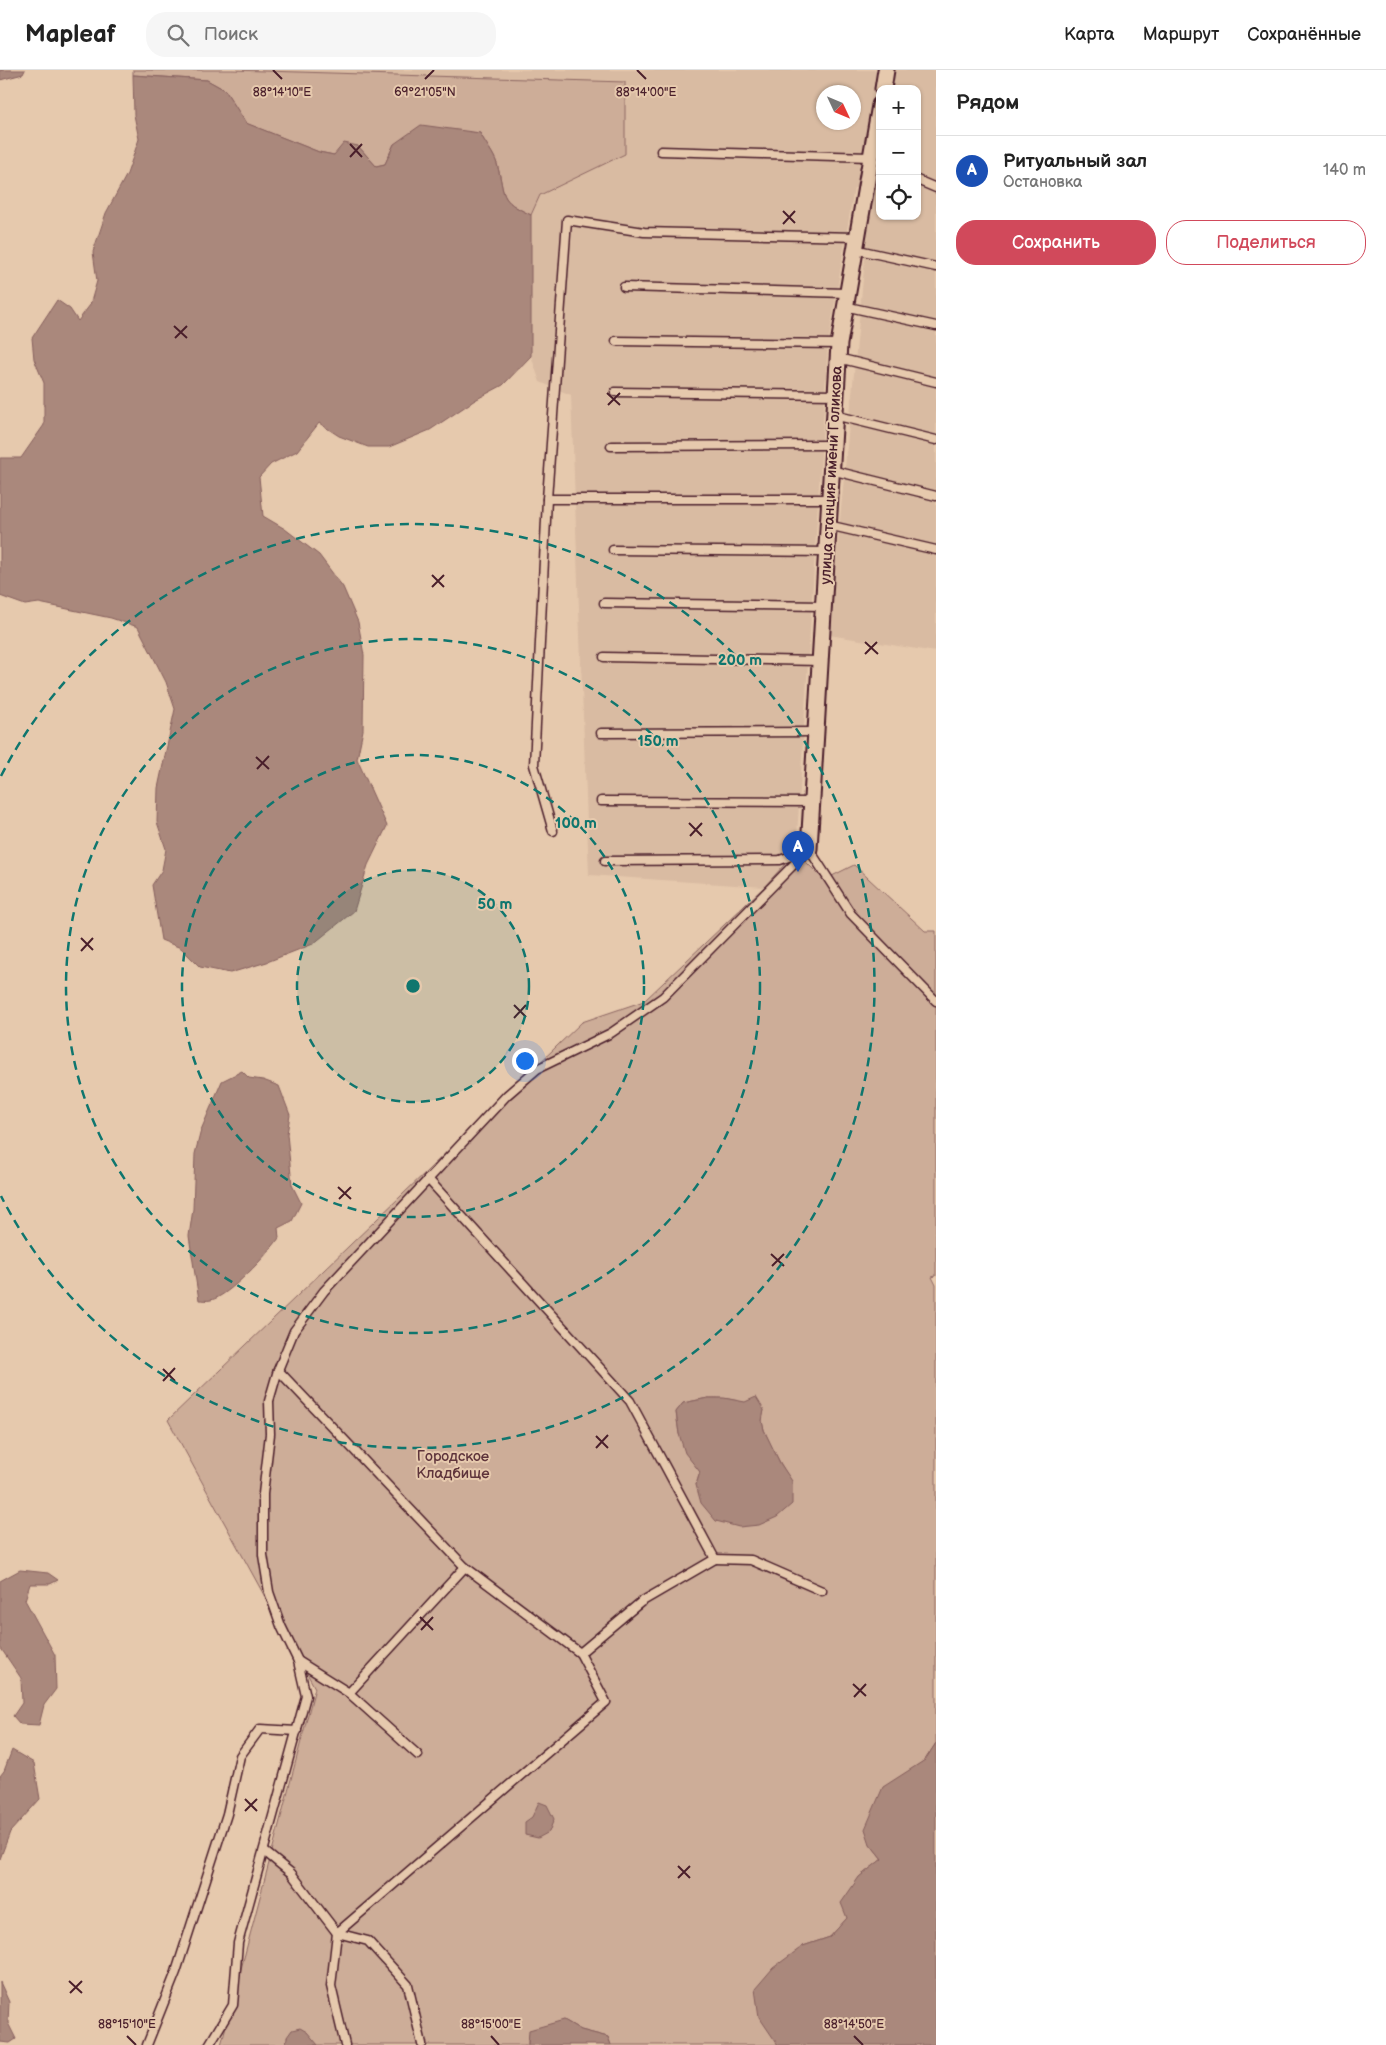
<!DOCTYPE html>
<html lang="ru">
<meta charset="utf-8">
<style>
:root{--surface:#fff;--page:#f6f6f6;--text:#222;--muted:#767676;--line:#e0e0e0;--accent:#d1495b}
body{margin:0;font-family:"Balsamiq Sans",sans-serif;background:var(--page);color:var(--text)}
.controls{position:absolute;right:15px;top:15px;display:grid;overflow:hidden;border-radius:10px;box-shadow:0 1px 4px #0004}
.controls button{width:45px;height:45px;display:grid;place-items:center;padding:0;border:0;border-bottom:1px solid var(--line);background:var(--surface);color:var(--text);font:25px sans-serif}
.compass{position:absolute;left:816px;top:15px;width:45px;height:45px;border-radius:50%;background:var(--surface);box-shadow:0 1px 4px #0004;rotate:134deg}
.you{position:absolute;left:524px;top:990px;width:18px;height:18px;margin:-12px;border:4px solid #fff;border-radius:50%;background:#1a73e8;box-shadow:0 0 0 8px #1a73e833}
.badge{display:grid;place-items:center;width:32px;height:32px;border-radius:50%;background:var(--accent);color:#fff;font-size:16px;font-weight:700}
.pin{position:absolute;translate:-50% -41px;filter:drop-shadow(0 1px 2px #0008)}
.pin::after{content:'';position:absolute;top:26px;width:18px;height:15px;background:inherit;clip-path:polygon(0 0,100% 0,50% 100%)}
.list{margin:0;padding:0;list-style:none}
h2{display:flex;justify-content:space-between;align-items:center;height:65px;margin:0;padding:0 20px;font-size:21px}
h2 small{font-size:16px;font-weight:400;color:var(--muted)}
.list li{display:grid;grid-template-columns:32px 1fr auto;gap:15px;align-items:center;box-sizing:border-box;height:70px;padding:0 20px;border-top:1px solid var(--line)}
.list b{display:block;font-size:19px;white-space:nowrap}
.list p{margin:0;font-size:16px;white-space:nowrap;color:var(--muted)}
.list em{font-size:16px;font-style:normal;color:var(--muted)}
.actions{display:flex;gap:10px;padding:15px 20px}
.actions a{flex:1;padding:11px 0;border:1px solid var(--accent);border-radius:20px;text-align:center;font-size:18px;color:var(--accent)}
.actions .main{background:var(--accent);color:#fff}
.icon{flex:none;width:28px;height:28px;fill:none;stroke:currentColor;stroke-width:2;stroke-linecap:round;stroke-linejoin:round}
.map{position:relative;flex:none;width:936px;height:1975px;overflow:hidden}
header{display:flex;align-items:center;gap:30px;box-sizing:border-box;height:70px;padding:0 25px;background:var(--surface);border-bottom:1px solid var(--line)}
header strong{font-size:24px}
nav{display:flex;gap:28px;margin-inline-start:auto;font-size:18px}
.search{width:350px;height:45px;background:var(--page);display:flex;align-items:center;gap:12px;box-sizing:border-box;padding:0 18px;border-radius:20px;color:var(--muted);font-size:19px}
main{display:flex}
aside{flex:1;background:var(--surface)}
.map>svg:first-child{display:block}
.built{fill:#d9bba2;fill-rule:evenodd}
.green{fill:#cdad98;stroke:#8c6662;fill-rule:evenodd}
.water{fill:#aa887c;stroke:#845e5c}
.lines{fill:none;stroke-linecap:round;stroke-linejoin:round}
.service-casing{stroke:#4a1f2b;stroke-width:11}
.minor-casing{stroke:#4a1f2b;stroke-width:19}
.service{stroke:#e6c9ad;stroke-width:8}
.minor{stroke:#e6c9ad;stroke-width:15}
.ticks{fill:none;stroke:#4a1f2b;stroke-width:2}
.ring{fill:none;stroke:#0f766e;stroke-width:2.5;stroke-dasharray:9 6}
.labels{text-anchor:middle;stroke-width:4;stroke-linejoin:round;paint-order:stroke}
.street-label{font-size:15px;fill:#4a1f2b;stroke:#e6c9ad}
.park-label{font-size:15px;fill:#5e343b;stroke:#e6c9ad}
.ticks-label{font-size:12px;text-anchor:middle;fill:#4a1f2b;stroke:#e6c9ad;stroke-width:4;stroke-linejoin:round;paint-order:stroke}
.centre{fill:#0f766e;stroke:#e6c9ad;stroke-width:2.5}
.ring-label{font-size:15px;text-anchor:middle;font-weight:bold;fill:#0f766e;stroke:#e6c9ad;stroke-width:4;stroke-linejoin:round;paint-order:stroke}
</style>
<header>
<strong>Mapleaf</strong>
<div class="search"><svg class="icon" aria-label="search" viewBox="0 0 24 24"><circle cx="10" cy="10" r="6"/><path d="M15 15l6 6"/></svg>Поиск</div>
<nav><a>Карта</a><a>Маршрут</a><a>Сохранённые</a></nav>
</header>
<main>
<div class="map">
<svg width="936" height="1975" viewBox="0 0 936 1975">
<rect width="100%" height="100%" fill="#e6c9ad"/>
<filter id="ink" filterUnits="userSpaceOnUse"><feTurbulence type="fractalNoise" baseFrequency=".02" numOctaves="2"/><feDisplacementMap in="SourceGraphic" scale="10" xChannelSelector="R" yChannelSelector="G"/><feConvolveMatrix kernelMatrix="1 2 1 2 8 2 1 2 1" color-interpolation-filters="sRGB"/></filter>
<g filter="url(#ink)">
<path class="built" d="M229,0H936V582L829,565L869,146L874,119L854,118L828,274L796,782L764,817L589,805L571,325L540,312L531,286V145L540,125L625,84ZM880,19H917V146H880ZM824,22H854V52H824Z"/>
<g class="green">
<path d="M133,0H232L625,12V84L540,125L531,145C497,129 506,126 497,94C494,84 485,73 480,63L458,61L394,74L385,94L376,96L358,76L334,85L319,82L245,53L225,20L207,10L133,5Z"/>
<path d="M796,782L824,810L854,795L925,861H936V1206L932,1207L936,1215V1673L925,1690L907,1703L870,1774L882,1789L859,1807L847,1848L830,1867L803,1876L777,1972L778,1975H611L608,1967L581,1960L564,1950L528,1970V1975H221L315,1618L168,1350L582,952L644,931L764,817ZM708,1328C728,1327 745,1332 764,1340C763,1344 762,1348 762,1351C763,1364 784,1400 791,1411L696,1415L700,1402L679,1364L676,1342L683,1333Z"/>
</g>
<g class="water">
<path d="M0,0H25L23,4L0,10Z"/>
<path d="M133,5L207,10L225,20L246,53L319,82L334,85L344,73L358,76L376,96L385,94L394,74L421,55L480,63C485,73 494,84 497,94C506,126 497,129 531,145V286L503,315L475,330L430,360L389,377H368L339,366L319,353L297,381L271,394L259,407L263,446L285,459L319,485L343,517L358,552L364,585L363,660L357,689L387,756L368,795L354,841L313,874L267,892L230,903L200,897L181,878L161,870L152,815L162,800L166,779L157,752L158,718L175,639L166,612L138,557L111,548L39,533L25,535L0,526V388H21L44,355V313L34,289L32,268L57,230L70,239L78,251L90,235L97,211L93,182L106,143L127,104L139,69L134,45Z"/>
<path d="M242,1001L249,1008L263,1010L279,1016L290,1045L287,1064L292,1115L301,1133L292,1151L278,1158L279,1168C268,1184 229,1226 211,1230C207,1231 202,1230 199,1230L189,1166L193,1139L195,1084L201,1060L222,1011Z"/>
<path d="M756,1327L764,1340L762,1351L764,1360L780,1393L792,1411V1434L777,1447L759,1455L739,1457L716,1451L701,1433L696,1415L700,1402L685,1383L679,1364L676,1342L683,1333L708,1328H724L745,1332Z"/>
<path d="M20,1500L48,1503L58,1510L50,1514H30L25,1530L55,1585L56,1619L44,1635L39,1655L20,1654L13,1646L22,1633L21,1608L0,1577V1511Z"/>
<path d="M936,1673V1975H778L759,1947L755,1919L773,1898L803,1876L830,1867L847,1848L841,1833L859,1807L882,1789L870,1774L865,1759L883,1717L925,1690Z"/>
<path d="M12,1680L34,1693L40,1729L10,1762L0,1789V1706L4,1701Z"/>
<path d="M539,1732L547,1735L554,1749L549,1762L538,1768L525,1765V1752L532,1747Z"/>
<path d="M0,1912L9,1932L8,1953L16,1969L10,1973L0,1972Z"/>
<path d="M564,1950L581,1960L608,1967L611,1975H528L529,1960Z"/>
<path d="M300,1958L307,1962L318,1975H286L287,1967L292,1960Z"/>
</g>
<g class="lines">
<g class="service-casing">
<g id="service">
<path d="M661,81L870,87"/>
<path d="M917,110L936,118"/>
<path d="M854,179L936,197"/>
<path d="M624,217L846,223"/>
<path d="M844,236L936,256"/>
<path d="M616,271L839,274"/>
<path d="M838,288L936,312"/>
<path d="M615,322L836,325"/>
<path d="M834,345L936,370"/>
<path d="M611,376L833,375"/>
<path d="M831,400L936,426"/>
<path d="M547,429H830"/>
<path d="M828,455L936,480"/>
<path d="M613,480L827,482"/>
<path d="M604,533L823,536"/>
<path d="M604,587L820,591"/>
<path d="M601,663L816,662"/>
<path d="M601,731L812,732"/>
<path d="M553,761L534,695L547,429L567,150L644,162L856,167"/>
<path d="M809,779L851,844L936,931"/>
<path d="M605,791L780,790L805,781"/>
<path d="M428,1109L630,1331L715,1489L641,1532L580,1583"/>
<path d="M715,1489L751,1490L822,1521"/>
<path d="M298,1591L349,1623L418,1685"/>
<path d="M349,1623L465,1497"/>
<path d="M264,1781L291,1803L337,1863L606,1632L580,1583L465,1497L278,1300"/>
<path d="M147,1975L176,1902L227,1744L240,1686L260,1659L297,1661"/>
<path d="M209,1975L233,1935L238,1873L306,1626L298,1591L281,1556L269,1522L263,1485V1424L270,1364L269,1331L278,1300L294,1261L324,1221L507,1025L537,999L611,963L663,927L809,779"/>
<path d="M345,1975L331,1916L337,1863L368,1871L408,1915L422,1974"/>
</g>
</g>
<g class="minor-casing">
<g id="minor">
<path d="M883,19L886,0"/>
<path d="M809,779L839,274L880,35"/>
</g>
</g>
<use href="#service" class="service"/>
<use href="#minor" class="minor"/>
</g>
</g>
<path class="ticks" d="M273,0L282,9M637,0L646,9M425,9L434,0M350,74L362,87M350,87L362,74M783,141L795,153M783,154L795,141M174,256L187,268M175,268L187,256M607,323L620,335M608,335L620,323M432,505L444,517M432,517L444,505M865,572L878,584M865,584L877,572M256,687L269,699M257,699L269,686M689,753L702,766M690,766L702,753M81,868L93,880M81,881L93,868M514,935L526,947M514,948L526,935M338,1117L351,1129M339,1129L351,1117M771,1184L784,1196M772,1196L784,1184M163,1299L175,1311M163,1311L175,1298M596,1366L608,1378M596,1378L608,1365M420,1547L433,1560M421,1560L433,1547M853,1614L866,1626M854,1627L866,1614M245,1729L257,1741M245,1741L257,1729M678,1796L690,1808M678,1808L690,1796M69,1911L82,1923M70,1923L82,1911M127,1966L136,1975M491,1966L499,1975M854,1966L863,1975"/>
<circle cx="413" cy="916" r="116" fill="#0f766e" fill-opacity=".12"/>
<g class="ring">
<circle cx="413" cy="916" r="116"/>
<circle cx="413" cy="916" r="231"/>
<circle cx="413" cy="916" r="347"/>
<path d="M1 706A462 462 0 1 1 1 1126"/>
</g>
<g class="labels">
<g class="street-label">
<text transform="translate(831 405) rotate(-87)" y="5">улица станция имени Голикова</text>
</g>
<g class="park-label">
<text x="453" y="1391">Городское<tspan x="453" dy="17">Кладбище</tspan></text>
</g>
</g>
<g class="ticks-label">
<text x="282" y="26">88°14'10"E</text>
<text x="646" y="26">88°14'00"E</text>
<text x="425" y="26">69°21'05"N</text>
<text x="127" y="1958">88°15'10"E</text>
<text x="491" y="1958">88°15'00"E</text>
<text x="854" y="1958">88°14'50"E</text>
</g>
<circle cx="413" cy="916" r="8" class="centre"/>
<g class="ring-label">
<text x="740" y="595">200 m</text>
<text x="658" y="676">150 m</text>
<text x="576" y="758">100 m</text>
<text x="495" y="839">50 m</text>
</g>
</svg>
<div class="controls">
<button>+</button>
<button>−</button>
<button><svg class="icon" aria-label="locate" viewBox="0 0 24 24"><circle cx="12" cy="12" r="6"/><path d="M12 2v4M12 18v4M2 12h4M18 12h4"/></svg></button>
</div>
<svg class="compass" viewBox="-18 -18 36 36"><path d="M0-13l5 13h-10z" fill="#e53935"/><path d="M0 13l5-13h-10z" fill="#767676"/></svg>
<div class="you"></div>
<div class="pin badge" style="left:798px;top:802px;background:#1a4fb4">A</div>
</div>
<aside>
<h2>Рядом<small></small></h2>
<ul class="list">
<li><span class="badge" style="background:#1a4fb4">A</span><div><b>Ритуальный зал</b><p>Остановка</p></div><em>140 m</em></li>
</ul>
<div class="actions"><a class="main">Сохранить</a><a>Поделиться</a></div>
</aside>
</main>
